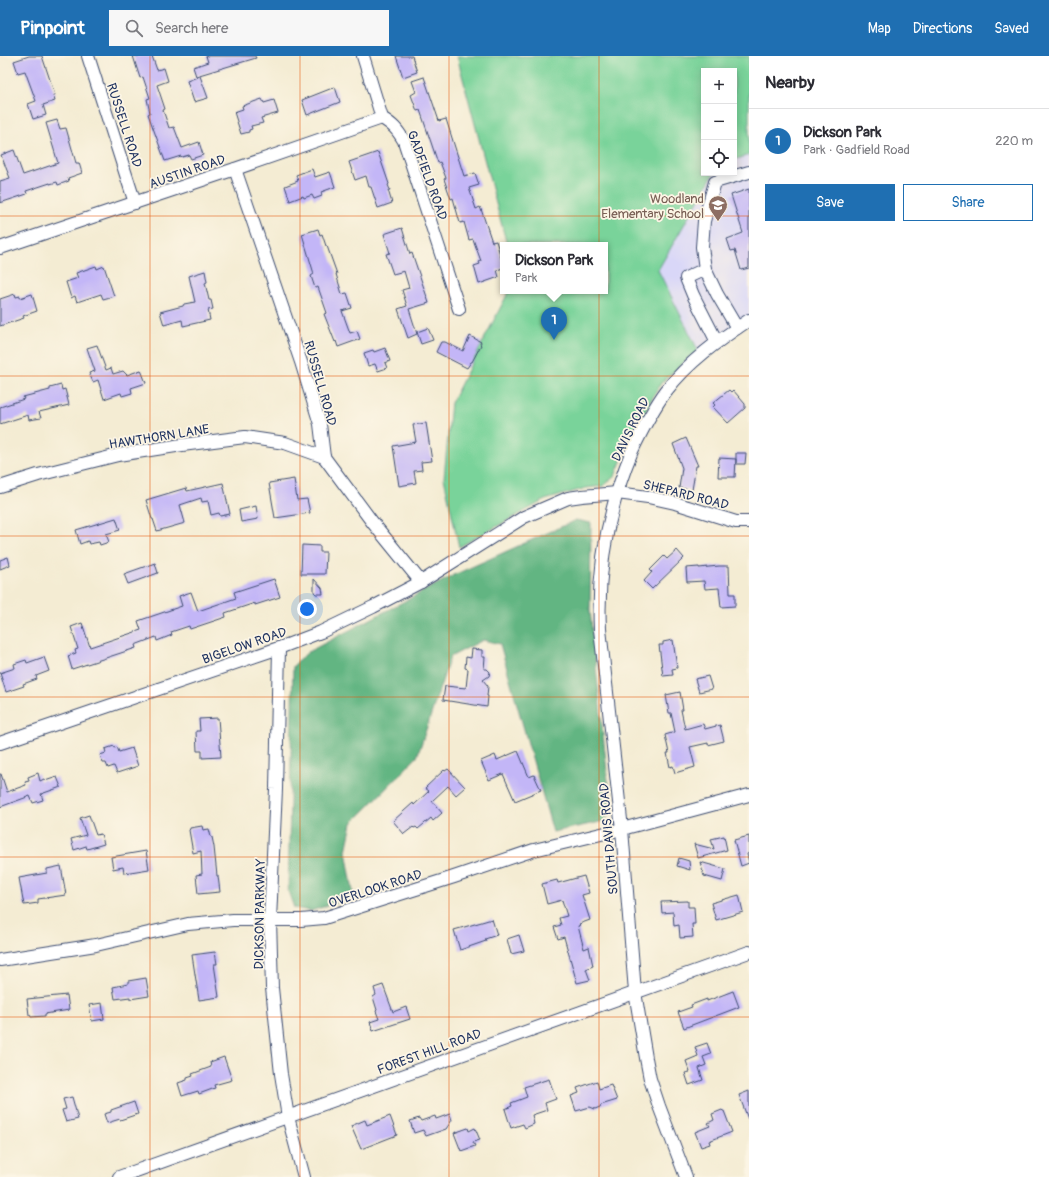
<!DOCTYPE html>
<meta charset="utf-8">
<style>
:root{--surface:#fff;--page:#f7f7f7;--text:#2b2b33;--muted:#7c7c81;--line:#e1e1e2;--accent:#1f6fb2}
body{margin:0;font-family:Pangolin,sans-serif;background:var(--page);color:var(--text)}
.controls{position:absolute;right:12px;top:12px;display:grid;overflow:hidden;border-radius:0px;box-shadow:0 2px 10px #0003}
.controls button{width:36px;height:36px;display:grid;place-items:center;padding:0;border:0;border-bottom:1px solid var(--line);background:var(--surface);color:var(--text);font:20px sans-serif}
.you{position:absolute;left:307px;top:553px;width:14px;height:14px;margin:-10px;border:3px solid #fff;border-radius:50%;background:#1a73e8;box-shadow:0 0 0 6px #1a73e833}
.badge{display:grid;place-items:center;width:26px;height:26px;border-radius:50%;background:var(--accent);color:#fff;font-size:13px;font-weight:700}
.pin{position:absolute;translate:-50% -33px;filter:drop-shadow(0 1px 2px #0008)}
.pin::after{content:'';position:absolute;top:21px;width:14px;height:12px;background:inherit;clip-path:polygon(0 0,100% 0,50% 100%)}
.popup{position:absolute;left:500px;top:186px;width:108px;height:52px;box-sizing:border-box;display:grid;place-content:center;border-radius:0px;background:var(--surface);filter:drop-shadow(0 1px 3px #0005);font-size:13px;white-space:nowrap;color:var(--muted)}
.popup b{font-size:15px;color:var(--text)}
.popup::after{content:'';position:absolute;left:50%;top:100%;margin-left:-8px;border:8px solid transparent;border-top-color:var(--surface)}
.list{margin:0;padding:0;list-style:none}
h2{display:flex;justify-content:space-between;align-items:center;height:52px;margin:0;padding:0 16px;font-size:17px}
h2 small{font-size:13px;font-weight:400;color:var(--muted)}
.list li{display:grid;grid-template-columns:26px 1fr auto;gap:12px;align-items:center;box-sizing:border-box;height:64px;padding:0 16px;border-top:1px solid var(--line)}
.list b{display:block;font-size:15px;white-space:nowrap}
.list p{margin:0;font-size:13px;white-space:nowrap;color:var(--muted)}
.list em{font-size:13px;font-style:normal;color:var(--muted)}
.actions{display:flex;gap:8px;padding:12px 16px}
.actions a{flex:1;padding:9px 0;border:1px solid var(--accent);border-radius:0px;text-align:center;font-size:14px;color:var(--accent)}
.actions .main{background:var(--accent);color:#fff}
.icon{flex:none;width:22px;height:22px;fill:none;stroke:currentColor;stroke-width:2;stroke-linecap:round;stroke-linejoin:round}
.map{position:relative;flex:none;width:749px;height:1121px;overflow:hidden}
header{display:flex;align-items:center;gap:24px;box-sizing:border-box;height:56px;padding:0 20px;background:var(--accent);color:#fff}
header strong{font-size:19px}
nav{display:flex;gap:22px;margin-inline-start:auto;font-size:14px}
.search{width:280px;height:36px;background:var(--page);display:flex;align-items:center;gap:10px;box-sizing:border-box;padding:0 14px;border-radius:0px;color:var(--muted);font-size:15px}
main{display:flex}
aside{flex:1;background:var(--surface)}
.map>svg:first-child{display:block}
.built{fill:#d9d7f8}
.green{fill:#79d39a;stroke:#4a817c}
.forest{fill:#62b582;stroke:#3e7270}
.building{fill:#c3b6f7}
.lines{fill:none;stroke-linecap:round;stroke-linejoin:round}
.minor-casing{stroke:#3c4b70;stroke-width:14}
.minor{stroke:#fff;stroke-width:12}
.grid{fill:none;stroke:#e8590c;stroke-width:1;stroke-opacity:0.55}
.labels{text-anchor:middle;stroke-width:3.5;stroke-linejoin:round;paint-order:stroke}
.street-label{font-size:13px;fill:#1b2f5e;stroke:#fcf5e5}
.education-label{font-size:13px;fill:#785e54;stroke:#fcf5e5;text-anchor:end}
</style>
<header>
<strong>Pinpoint</strong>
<div class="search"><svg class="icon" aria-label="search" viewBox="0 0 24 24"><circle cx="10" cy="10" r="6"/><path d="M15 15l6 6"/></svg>Search here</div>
<nav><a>Map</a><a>Directions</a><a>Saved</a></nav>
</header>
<main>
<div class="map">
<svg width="749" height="1121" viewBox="0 0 749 1121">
<rect width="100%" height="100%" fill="#fcf5e5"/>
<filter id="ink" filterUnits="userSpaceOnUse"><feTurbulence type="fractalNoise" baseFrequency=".025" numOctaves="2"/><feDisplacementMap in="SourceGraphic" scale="8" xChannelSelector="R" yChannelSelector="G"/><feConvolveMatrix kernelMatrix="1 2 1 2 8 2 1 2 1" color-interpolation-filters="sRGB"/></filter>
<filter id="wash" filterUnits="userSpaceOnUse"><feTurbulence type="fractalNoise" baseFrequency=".012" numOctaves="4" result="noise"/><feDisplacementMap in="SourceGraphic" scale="16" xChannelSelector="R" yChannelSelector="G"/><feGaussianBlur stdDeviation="0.9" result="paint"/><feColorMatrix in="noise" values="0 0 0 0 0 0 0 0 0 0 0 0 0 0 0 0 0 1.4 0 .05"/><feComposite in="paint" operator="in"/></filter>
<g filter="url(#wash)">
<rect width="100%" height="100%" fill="#f4ecd3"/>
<path class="built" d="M749,99V260L698,294L658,214L714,117H734V104Z"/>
<path class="green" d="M457,0H749V99L734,104V15H704V117H714L658,214L698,294L661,327L635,372L615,420L603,430L586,432L545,444L459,491L444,422L451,347L509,235H605V189H507Z"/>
<path class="forest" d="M576,464L591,467L590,555L611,753L605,765L553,776L500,588L483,584L450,601L417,701L352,767L346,795L354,841L311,855L294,852L288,835L293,610L308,596L456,518Z"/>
<g id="blocks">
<g class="building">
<path d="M29,0H42L55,39H53L55,45L43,49L46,59L33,63L28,48L36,45L25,15L18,17L14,5Z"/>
<path d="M133,0H152L157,14L164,12L168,25L157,29L165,53L163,54L169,72L174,71L182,92L199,86L203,99L191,103L189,99L182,101L181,100L165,105L148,58L150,57L147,43L150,42L143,21L140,22Z"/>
<path d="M206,0H255L256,2L196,20L193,11L208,6Z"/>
<path d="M396,0H412L417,16L403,21Z"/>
<path d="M200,20L208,42L194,46L187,25Z"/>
<path d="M424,21L439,65L446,63L464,120L475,117L479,129L469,132L476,153L480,151L482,156L492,186L496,185L503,208V212L497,214L499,221L479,228L474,210L480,208L479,206L481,205L473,183L469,184L464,166L460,167L453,142L451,143L444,123L446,122L440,106L438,107L420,54L417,55L411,39L416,36L412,25Z"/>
<path d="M335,31L340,46L307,59L302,44Z"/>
<path d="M262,43L264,47L274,44L278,57L261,62L263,67L251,70L252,73L249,74V76L241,78L234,56L243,53L242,50Z"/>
<path d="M57,64L60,73L66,72L76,107H79L82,117L68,122L69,125L58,129L57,126L50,128V127L26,135L27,138L0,147V125L10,122L1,99L14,94L23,119L58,107L46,67Z"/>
<path d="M378,96L389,128L388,129L390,134H388L392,147L378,152L371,131H369L366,120L355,124L349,106Z"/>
<path d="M312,113L315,121L330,116L335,131L321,136L322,140L314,143L312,139L304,142L303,140L290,145L285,130L298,125L296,119Z"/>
<path d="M749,133V212L741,214L735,194L731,195L727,183L743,177L731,139Z"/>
<path d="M402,172L410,198L412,197L429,247L409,253L417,278L408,282L398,253L407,250L402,234L409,232L404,215L393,218L386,198L390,197L384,178Z"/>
<path d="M318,173L320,179L322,178L326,190H327L337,218H336L342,238L347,237L352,252L342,255L350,277L357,275L360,283L338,291L336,285L335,286L324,258L327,257L318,231L315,232L311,220L314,218L302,178Z"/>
<path d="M96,210L97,213L104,210L114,240L103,243L101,238L77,246L75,240L71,242L66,226L78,222L76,217Z"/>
<path d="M205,215L207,226L205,227L209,244H211L213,253L208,254L210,264L183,270L182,264L164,269L160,256L179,251L183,250L184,248L195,246L189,220Z"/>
<path d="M15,238L16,241L20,240V242L32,238L37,255L23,260L24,262L0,270V243Z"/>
<path d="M428,272L433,284L421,288L417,276Z"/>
<path d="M470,280L481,286L480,288L481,289L472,306H471L467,312L436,296L441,286H445L463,295Z"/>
<path d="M97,289L106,314L111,312L113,318L123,315L127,319L141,314L146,327L131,332L132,337L122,340L121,337L104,343L98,324L93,326L89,317L95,315L87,292Z"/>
<path d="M385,292L390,305L385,307L387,312L378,315L375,308L368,310L364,297L373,294L374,296Z"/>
<path d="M61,329L62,334L65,333L69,349L39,356L41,362L29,364L28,359L0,368V351L24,343L23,341L50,334V332Z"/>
<path d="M729,334L731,336L733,334L745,348V352L728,367L713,351L715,349L713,347Z"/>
<path d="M426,367L432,405L421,406L422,414L414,415L416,427L399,430L393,390L416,386L413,369Z"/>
<path d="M686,382L698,410H696L692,434L679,432L682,412L673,388Z"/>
<path d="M736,397H746L745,408H736Z"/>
<path d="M719,402L736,403L735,421H718Z"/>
<path d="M294,423L297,444L307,443L310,457L275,462L269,427Z"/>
<path d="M223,427L230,458L220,460L219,457L211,459L208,445L202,446L201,442L180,449L185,467L157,475L153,463H152L146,444L186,432L187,435Z"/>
<path d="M256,450L258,463L241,466L239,454Z"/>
<path d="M116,462L120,474L106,478L109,486L100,489L99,486L89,488L88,485L80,488L76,474Z"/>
<path d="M302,489L320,490V496H326L325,518H301Z"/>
<path d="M677,494L684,502L652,533L644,525L652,516L650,514L664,500L667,503Z"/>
<path d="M8,501L10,509L0,513V504Z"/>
<path d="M155,507L158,517L128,528L124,518Z"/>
<path d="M719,510H729L730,538H735V550L721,551L719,532L705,533L704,525L687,526L686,512L699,511V512Z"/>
<path d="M274,523L280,541L255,549V547L225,557L226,561L190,573L189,570L171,576L172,579L157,585L156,581L135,589L136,592L72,613L68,600L76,597L75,594L78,593L71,571L82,567L90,591L141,574L138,565L182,550L179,540L191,536L198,555L236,542L234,536Z"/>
<path d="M314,523L322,532L323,538H316L314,536Z"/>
<path d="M673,584L677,612L672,613L673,619L663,620L659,589H663V586Z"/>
<path d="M472,593L482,594V601H485L484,613H487L490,616L489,620L483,624L488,630L487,640H488L487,651L443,644L445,630L466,632L468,613L465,612L466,601L471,602Z"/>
<path d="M44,601L49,615L36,620L37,623L23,628L24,630L6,636L0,617L15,612L14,608L26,604L27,607Z"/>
<path d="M708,620L712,633L699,636L695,623Z"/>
<path d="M680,636L683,654H681L685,673L703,668L705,673L720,669L724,685L708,689V687L690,691L695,711L675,717L673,710L670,711L667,697H669L665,679L675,676L671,657H669L666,639Z"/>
<path d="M218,662L221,701L202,702V695H197L196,675H200L199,663Z"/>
<path d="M114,690L115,692L117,691L119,696L132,692L138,710L117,717L114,710L108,712L106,707H103L100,699L106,697L105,693Z"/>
<path d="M518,695L529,721L534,719L541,734L515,745L503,718L489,724L481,705L495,699L497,704Z"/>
<path d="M448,713L465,731L456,739L448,730L432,745L442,757L433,765L431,762L418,773L416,771L414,772L413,771L404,778L393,765L413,747L414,749L429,735L425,732L444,714L445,715Z"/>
<path d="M38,717L40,725L44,723L45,725L57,721L61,731L41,738L43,744L33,747L30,740L0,751V718H1L7,736L26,729L25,726L29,725L28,721Z"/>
<path d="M89,759L96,779L101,778L104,788L87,793L86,790L74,794L71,783L86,779L80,762Z"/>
<path d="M202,770L203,774L209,773L211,781H212L214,791L217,820H218L220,836L198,838L196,819L202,818L201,795L193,797L189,774L190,773V772Z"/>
<path d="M724,780L727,794L698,802L694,788L714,793L711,783Z"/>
<path d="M749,780V797L747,798L749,807L741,810L734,784Z"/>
<path d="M146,795L149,813L124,817L123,811L113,813L111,801Z"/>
<path d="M679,802L689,805L690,814L677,810Z"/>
<path d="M700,806L725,813L722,825L704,820Z"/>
<path d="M61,810L66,839L38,843V847L24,849L19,822L47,817V813Z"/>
<path d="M584,820L589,837L582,839L590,864L579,868L580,869L578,870L584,893L589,891L593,910L586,913L590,924L577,927L564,881L558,883L554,871L561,869L559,862L567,860L562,844L547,848L542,828L557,824L558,827Z"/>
<path d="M739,839L743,856L716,864L711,847Z"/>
<path d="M688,845V851H694L695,868H692L693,881L680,882L679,869L674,870L673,856L662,857L661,846Z"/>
<path d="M492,863L497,879L485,883L486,885L460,894L454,874Z"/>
<path d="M519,879L524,895L511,898L507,883Z"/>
<path d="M215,896L217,908H214L219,941L199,944L192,899Z"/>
<path d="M146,922L149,940L130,943V941L115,943L113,931L128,928V925Z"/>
<path d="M383,929L393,956L406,951L410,963L373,975L370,966L379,963L376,955L377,954L373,941L376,939L374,932Z"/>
<path d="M733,935L739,951L684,972L678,956L692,951L691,949L707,943V945Z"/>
<path d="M67,939L69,954L45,958V960L31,961L30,959H29L27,943Z"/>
<path d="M102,947L104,963L92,965L89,949Z"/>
<path d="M707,987L711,998L703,1001L706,1009L699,1012L703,1024L689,1029L685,1017L690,1016L686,1005L698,1000L695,991Z"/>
<path d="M224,1001L232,1024L214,1029L215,1032L199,1038L198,1035L182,1040L178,1027L187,1024V1022L193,1020L192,1018L211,1011L210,1006Z"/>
<path d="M549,1023L556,1043L545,1047L547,1054L532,1059L534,1068L525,1072L523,1068L511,1072L505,1053L512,1050L511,1047L527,1041L524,1031Z"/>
<path d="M597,1025L599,1033L611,1029L617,1044L601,1049L600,1051L595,1053L590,1051L576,1055L571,1040L579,1037L577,1032Z"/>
<path d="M749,1035V1063H748L739,1039Z"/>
<path d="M72,1041L78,1063L66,1066L62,1054L66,1053L63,1043Z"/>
<path d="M134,1046L138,1058L120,1064V1063L107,1067L104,1058L111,1056V1054Z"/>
<path d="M722,1054L723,1055H724L732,1076L709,1085L710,1088L701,1091L695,1076L710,1070L708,1067L714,1064L712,1058Z"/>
<path d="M450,1058L452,1064L446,1073L426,1080L423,1074L414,1077L410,1065L419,1062L421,1065L435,1060L436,1063Z"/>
<path d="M390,1060L397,1079L361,1093L351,1070L365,1064L367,1069Z"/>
<path d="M468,1072L469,1075L475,1072L480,1084L473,1086L475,1090L461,1095L454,1077Z"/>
</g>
</g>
</g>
<g filter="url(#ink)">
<use href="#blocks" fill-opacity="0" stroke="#3c4b70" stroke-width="1"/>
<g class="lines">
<g class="minor-casing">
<g id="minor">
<path d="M88,0L135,147"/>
<path d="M363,0L382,62C393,69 397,73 404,85L459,253"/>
<path d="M235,113L301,306L320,368L324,401L373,467L421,526"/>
<path d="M0,192L235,113L382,62"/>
<path d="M705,213L686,222L693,239L717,286"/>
<path d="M737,272L717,238L705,213L702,191L704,165L715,126L749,116"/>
<path d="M0,431L38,419L118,399L182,389L245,381L285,387L324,401"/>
<path d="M279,592L276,733L270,864L272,932L281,1018L288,1061L304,1121"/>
<path d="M0,687L279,592L321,576L373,551L421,526L524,461L568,442L582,440L617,437L648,441L675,447L736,466H749"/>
<path d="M0,904L96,889L188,868L233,864H301L324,862L454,821L534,794L622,773L749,739"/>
<path d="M119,1121L749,896"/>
<path d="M686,1121L659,1050L650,1023L646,1002L635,936L622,773L600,573C597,511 608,453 632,395C642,374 652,354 666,335C688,306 719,284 749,264"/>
</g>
</g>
<use href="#minor" class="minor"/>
</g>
</g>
<path class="grid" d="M150,0V1121M300,0V1121M449,0V1121M599,0V1121M0,160H749M0,320H749M0,480H749M0,641H749M0,801H749M0,961H749"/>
<defs>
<g id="school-pin" transform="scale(1)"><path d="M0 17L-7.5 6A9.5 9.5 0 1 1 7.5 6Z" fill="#8d6e63" stroke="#fcf5e5"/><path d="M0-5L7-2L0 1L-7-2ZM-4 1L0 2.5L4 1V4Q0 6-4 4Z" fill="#fff"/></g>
</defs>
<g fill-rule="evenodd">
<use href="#school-pin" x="718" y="149"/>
</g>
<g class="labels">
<g class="street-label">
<text transform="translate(125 69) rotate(72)" y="5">RUSSELL ROAD</text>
<text transform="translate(187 115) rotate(-19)" y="5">AUSTIN ROAD</text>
<text transform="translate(428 119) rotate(70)" y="5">GADFIELD ROAD</text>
<text transform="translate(321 327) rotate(74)" y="5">RUSSELL ROAD</text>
<text transform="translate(630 373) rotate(-64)" y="5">DAVIS ROAD</text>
<text transform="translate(159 380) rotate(-9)" y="5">HAWTHORN LANE</text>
<text transform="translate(686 438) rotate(14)" y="5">SHEPARD ROAD</text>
<text transform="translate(244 589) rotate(-19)" y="5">BIGELOW ROAD</text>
<text transform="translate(608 783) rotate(-95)" y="5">SOUTH DAVIS ROAD</text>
<text transform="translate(375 832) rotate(-18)" y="5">OVERLOOK ROAD</text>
<text transform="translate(259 858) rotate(-89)" y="5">DICKSON PARKWAY</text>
<text transform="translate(429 995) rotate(-20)" y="5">FOREST HILL ROAD</text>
</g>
<g class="education-label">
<text x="704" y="147">Woodland<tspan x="704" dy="15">Elementary School</tspan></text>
</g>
</g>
</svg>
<div class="controls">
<button>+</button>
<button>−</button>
<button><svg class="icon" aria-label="locate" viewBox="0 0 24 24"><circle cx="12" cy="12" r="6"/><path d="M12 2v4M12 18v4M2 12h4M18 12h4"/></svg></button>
</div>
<div class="you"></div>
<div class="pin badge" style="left:554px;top:284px">1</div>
<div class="popup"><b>Dickson Park</b>Park</div>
</div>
<aside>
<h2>Nearby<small></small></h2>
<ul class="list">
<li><span class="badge">1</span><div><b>Dickson Park</b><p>Park · Gadfield Road</p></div><em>220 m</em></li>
</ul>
<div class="actions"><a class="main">Save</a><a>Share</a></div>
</aside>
</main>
